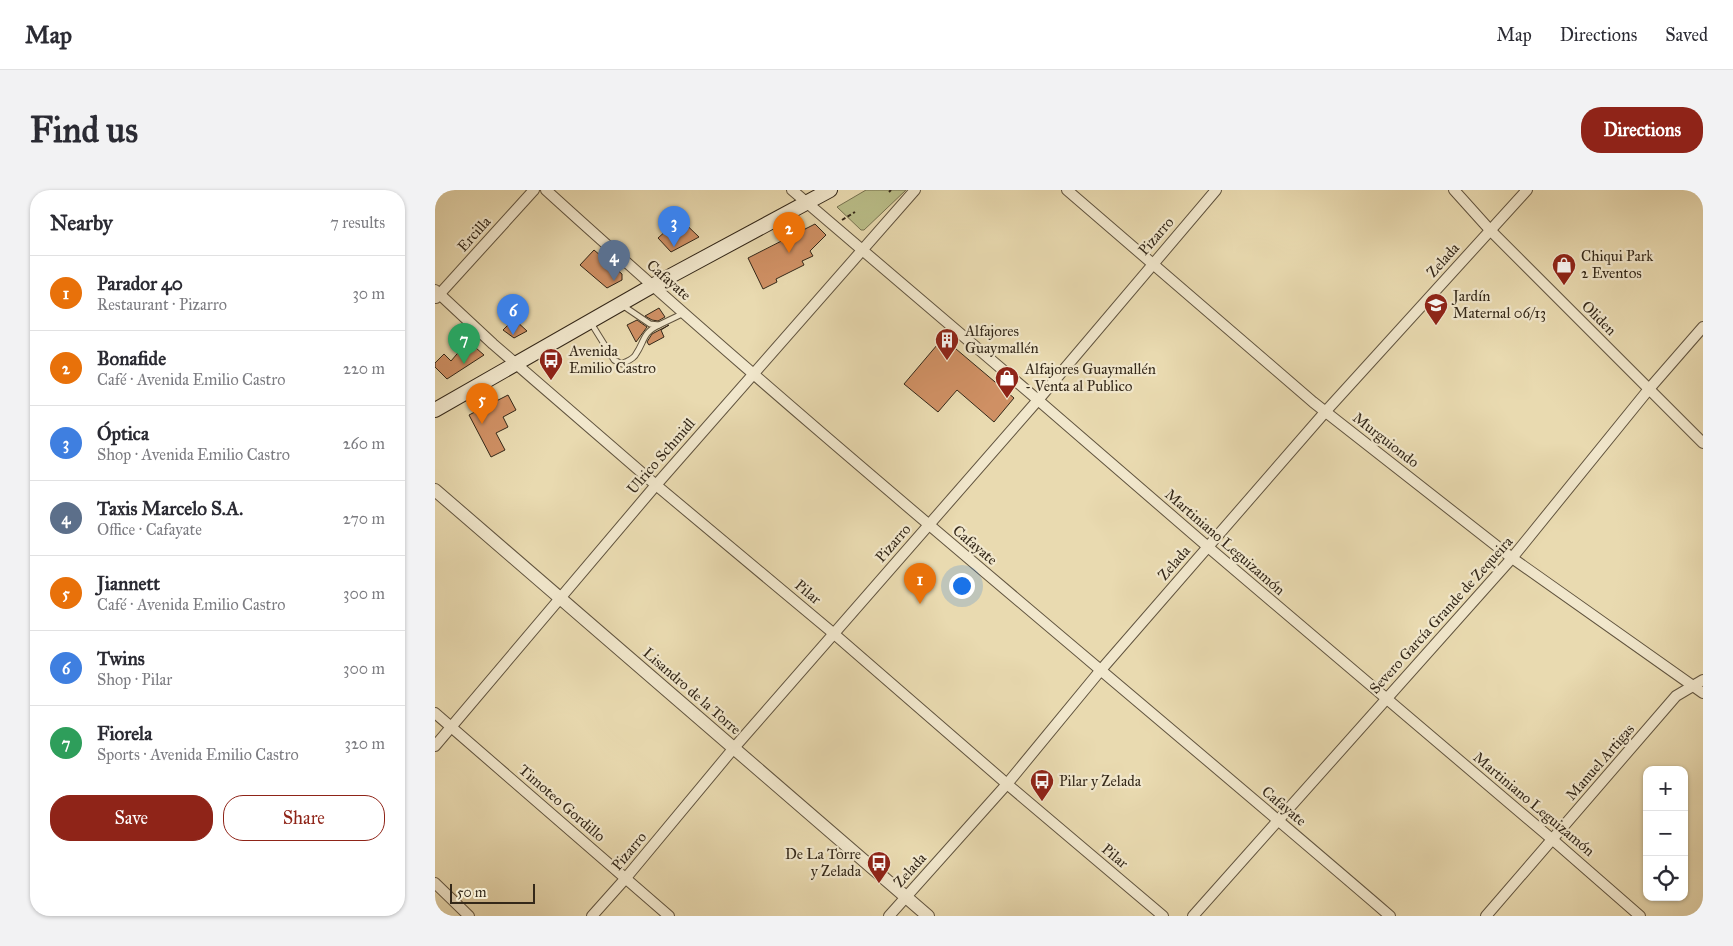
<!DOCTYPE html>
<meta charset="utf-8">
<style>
:root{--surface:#fff;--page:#f2f2f3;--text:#2b2b33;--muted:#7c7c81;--line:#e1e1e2;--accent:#8f2418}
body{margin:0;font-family:"IM FELL Great Primer",serif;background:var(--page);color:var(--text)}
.controls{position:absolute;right:15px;bottom:15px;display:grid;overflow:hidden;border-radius:10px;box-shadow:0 1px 4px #0004}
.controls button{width:45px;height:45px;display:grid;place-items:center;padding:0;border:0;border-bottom:1px solid var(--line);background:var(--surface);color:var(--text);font:25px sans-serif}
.scale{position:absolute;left:15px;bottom:12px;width:85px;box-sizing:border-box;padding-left:5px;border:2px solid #342819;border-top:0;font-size:14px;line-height:18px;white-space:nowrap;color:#342819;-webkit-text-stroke:4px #f1e7cc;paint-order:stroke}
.you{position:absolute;left:526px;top:395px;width:18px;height:18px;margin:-12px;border:4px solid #fff;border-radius:50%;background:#1a73e8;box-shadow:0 0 0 8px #1a73e833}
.badge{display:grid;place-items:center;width:32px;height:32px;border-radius:50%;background:var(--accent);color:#fff;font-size:16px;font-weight:700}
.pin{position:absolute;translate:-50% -41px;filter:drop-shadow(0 1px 2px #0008)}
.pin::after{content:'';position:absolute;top:26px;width:18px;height:15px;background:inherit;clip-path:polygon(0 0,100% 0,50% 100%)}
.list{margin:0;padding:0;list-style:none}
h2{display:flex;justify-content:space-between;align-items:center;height:65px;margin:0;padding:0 20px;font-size:21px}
h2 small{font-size:16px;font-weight:400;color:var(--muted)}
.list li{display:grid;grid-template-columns:32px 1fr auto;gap:15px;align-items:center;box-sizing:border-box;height:75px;padding:0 20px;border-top:1px solid var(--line)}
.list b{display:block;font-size:19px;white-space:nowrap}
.list p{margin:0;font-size:16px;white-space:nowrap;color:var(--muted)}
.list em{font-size:16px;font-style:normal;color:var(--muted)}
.actions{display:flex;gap:10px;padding:15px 20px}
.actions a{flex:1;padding:11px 0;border:1px solid var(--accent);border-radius:20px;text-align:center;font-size:18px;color:var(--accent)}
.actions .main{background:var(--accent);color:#fff}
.icon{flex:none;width:28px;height:28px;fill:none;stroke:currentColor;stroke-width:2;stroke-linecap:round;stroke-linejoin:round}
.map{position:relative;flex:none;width:1268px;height:726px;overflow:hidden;border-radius:20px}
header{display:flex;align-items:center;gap:30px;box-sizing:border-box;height:70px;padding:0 25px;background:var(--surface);border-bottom:1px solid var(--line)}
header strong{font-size:24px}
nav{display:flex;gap:28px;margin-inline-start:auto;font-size:18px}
.intro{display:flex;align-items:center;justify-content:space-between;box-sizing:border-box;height:120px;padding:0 30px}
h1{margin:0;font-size:35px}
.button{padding:12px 22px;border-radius:20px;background:var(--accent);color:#fff;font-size:18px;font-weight:700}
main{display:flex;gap:30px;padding:0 30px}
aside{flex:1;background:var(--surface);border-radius:20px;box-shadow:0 1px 4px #0004}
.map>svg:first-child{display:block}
.green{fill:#babe89;stroke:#777351}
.building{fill:#cf9064;stroke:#342819}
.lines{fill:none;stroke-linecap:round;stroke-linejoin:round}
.service-casing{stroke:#61543f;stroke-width:7}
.minor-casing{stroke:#61543f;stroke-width:12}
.tertiary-casing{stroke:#61543f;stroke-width:14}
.secondary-casing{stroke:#342819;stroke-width:16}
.path{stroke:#342819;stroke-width:2;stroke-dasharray:4 2.5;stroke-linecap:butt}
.service{stroke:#f1e7cc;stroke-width:5}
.minor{stroke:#f1e7cc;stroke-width:10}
.tertiary{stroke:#f1e7cc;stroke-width:12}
.secondary{stroke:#f1e7cc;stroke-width:14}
.labels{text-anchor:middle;stroke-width:4.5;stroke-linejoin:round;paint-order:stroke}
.street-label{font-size:15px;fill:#342819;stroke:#f1e7cc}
.poi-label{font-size:15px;fill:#342819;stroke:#f1e7cc;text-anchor:start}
</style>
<header>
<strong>Map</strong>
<nav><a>Map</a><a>Directions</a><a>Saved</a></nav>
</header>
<div class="intro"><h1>Find us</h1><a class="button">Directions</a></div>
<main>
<aside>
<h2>Nearby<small>7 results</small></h2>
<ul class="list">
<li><span class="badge" style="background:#e8710a">1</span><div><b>Parador 40</b><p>Restaurant · Pizarro</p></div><em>30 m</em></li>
<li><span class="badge" style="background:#e8710a">2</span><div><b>Bonafide</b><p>Café · Avenida Emilio Castro</p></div><em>220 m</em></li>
<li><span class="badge" style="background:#3f7fe0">3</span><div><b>Óptica</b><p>Shop · Avenida Emilio Castro</p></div><em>260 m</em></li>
<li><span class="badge" style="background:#5c6f8a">4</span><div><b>Taxis Marcelo S.A.</b><p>Office · Cafayate</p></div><em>270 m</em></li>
<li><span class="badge" style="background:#e8710a">5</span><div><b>Jiannett</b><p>Café · Avenida Emilio Castro</p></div><em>300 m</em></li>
<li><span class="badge" style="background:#3f7fe0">6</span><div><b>Twins</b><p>Shop · Pilar</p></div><em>300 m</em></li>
<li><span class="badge" style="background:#2e9e5b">7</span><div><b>Fiorela</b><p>Sports · Avenida Emilio Castro</p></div><em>320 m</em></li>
</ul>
<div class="actions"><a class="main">Save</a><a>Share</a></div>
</aside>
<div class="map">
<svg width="1268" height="726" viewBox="0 0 1268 726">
<rect width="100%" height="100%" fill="#e9dab0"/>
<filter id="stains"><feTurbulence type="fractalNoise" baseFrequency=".004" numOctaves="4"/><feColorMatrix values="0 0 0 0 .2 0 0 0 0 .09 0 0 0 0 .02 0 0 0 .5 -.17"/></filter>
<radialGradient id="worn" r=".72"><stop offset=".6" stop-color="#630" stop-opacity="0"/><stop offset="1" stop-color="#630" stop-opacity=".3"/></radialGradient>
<path class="green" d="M431,0H471L429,40H426L402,17Z"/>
<g class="building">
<path d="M238,22L264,47L236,62L223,48L232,40L226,34Z"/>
<path d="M380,34L391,45L375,61L378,66L367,71L369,75L341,89L342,92L328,99L313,68Z"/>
<path d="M159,60L187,84V90L172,98L145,75Z"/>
<path d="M224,118L230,127L223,131L217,130L210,126Z"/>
<path d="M79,129L92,141L79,148L68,140Z"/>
<path d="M202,130L212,137L201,152L192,135Z"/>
<path d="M234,135L226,140L229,147L214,155L212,152L217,144Z"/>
<path d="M508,148L579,208L559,232L522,200L503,222L469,194Z"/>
<path d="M33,151L49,165L12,189L0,177V173L9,164L16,171Z"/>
<path d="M73,205L81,220L68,227L73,237L61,243L70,260L56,267L34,225Z"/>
</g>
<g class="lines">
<g class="service-casing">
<g id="service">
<path d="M187,115L215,134L224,135L249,123"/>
<path d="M156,133L179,170L187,174C192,171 199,169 201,164C210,151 207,143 224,135"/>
</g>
</g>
<g class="minor-casing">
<g id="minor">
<path d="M111,0C386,250 674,484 955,726"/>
<path d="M357,0L603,210L773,357L1118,650L1205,726"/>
<path d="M632,0L878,212L1077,368L1268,503"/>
<path d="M1019,0L1055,40L1268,253"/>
<path d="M0,100L58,154L221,295L398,443L572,594L728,726"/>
<path d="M1,108L99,0"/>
<path d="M0,523L234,726"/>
<path d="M0,556L221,295L480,0"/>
<path d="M0,693L34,726"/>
<path d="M157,726L190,689L298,559L603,210L781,0"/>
<path d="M454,726L572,594L665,481L891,221L1092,0"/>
<path d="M758,726L1077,368L1214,199L1268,137"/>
<path d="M1051,726L1241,506L1268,490"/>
</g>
</g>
<g class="tertiary-casing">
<path id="tertiary" d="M0,300L493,726"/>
</g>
<g class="secondary-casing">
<path id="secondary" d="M0,220L217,96L395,0"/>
</g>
<g class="path">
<path d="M454,2L456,0"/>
<path d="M407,30L420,22"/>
</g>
<use href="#service" class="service"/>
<use href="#minor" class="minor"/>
<use href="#tertiary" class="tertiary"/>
<use href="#secondary" class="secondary"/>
</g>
<defs>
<g id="shop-pin" transform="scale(1.25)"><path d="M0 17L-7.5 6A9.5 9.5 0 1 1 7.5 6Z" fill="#8f2418" stroke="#f1e7cc"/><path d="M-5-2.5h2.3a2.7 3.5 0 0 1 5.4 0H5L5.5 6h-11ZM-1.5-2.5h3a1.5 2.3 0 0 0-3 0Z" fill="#fff"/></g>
<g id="school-pin" transform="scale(1.25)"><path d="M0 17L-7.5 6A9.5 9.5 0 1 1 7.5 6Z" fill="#8f2418" stroke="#f1e7cc"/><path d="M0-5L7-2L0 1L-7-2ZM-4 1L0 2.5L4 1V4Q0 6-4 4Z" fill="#fff"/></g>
<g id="building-pin" transform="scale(1.25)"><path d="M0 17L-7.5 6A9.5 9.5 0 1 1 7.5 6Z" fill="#8f2418" stroke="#f1e7cc"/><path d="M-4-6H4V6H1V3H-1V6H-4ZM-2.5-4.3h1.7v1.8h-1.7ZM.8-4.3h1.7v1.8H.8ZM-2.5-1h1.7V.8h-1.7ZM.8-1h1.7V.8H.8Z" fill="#fff"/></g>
<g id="bus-pin" transform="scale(1.25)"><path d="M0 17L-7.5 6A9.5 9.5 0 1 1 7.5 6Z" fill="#8f2418" stroke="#f1e7cc"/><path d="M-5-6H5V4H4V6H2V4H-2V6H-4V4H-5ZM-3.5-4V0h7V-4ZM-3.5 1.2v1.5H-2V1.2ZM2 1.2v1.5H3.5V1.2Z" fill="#fff"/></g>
</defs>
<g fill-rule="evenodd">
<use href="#shop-pin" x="1129" y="75"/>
<use href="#school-pin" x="1001" y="115"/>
<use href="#building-pin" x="512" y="150"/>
<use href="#bus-pin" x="116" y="170"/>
<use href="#shop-pin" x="572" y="188"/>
<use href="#bus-pin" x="607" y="591"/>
<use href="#bus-pin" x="444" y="673"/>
</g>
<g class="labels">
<g class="street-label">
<text transform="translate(39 44) rotate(-48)" y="5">Ercilla</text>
<text transform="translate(721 46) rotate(-49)" y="5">Pizarro</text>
<text transform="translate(1008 70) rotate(-48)" y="5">Zelada</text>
<text transform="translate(234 90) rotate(41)" y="5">Cafayate</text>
<text transform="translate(1164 128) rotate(45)" y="5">Oliden</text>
<text transform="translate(951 250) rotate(38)" y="5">Murguiondo</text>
<text transform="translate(226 266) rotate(-49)" y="5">Ulrico Schmidl</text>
<text transform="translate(790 352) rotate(41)" y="5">Martiniano Leguizamón</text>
<text transform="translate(458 353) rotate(-49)" y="5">Pizarro</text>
<text transform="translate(540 355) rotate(40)" y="5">Cafayate</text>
<text transform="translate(739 373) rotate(-49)" y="5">Zelada</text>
<text transform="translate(373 402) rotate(40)" y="5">Pilar</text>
<text transform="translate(1006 425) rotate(-48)" y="5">Severo García Grande de Zequeira</text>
<text transform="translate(257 501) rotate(41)" y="5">Lisandro de la Torre</text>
<text transform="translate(1165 572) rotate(-49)" y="5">Manuel Artigas</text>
<text transform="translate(127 613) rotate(41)" y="5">Timoteo Gordillo</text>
<text transform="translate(1099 614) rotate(40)" y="5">Martiniano Leguizamón</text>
<text transform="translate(849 616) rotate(40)" y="5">Cafayate</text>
<text transform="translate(194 661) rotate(-50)" y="5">Pizarro</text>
<text transform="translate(680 666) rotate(40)" y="5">Pilar</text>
<text transform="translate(475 680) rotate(-48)" y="5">Zelada</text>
</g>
<g class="poi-label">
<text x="1146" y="71">Chiqui Park<tspan x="1146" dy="17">2 Eventos</tspan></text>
<text x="1018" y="111">Jardín<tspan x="1018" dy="17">Maternal 06/13</tspan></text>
<text x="530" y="146">Alfajores<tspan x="530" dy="17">Guaymallén</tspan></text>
<text x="134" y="166">Avenida<tspan x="134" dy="17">Emilio Castro</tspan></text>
<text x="590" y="184">Alfajores Guaymallén<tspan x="590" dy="17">- Venta al Publico</tspan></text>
<text x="624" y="596">Pilar y Zelada</text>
<text x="426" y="669" text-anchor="end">De La Torre<tspan x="426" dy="17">y Zelada</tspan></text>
</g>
</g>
<rect width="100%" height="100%" filter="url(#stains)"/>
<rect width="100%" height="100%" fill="url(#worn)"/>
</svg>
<div class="controls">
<button>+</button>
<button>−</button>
<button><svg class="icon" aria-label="locate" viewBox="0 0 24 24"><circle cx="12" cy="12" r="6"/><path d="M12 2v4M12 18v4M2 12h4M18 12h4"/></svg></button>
</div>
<div class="scale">50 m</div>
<div class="you"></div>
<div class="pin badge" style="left:485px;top:414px;background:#e8710a">1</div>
<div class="pin badge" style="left:354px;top:63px;background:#e8710a">2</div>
<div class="pin badge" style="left:239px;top:57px;background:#3f7fe0">3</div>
<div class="pin badge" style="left:179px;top:91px;background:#5c6f8a">4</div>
<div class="pin badge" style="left:47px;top:234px;background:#e8710a">5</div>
<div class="pin badge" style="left:78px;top:145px;background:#3f7fe0">6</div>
<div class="pin badge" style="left:29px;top:174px;background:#2e9e5b">7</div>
</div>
</main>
